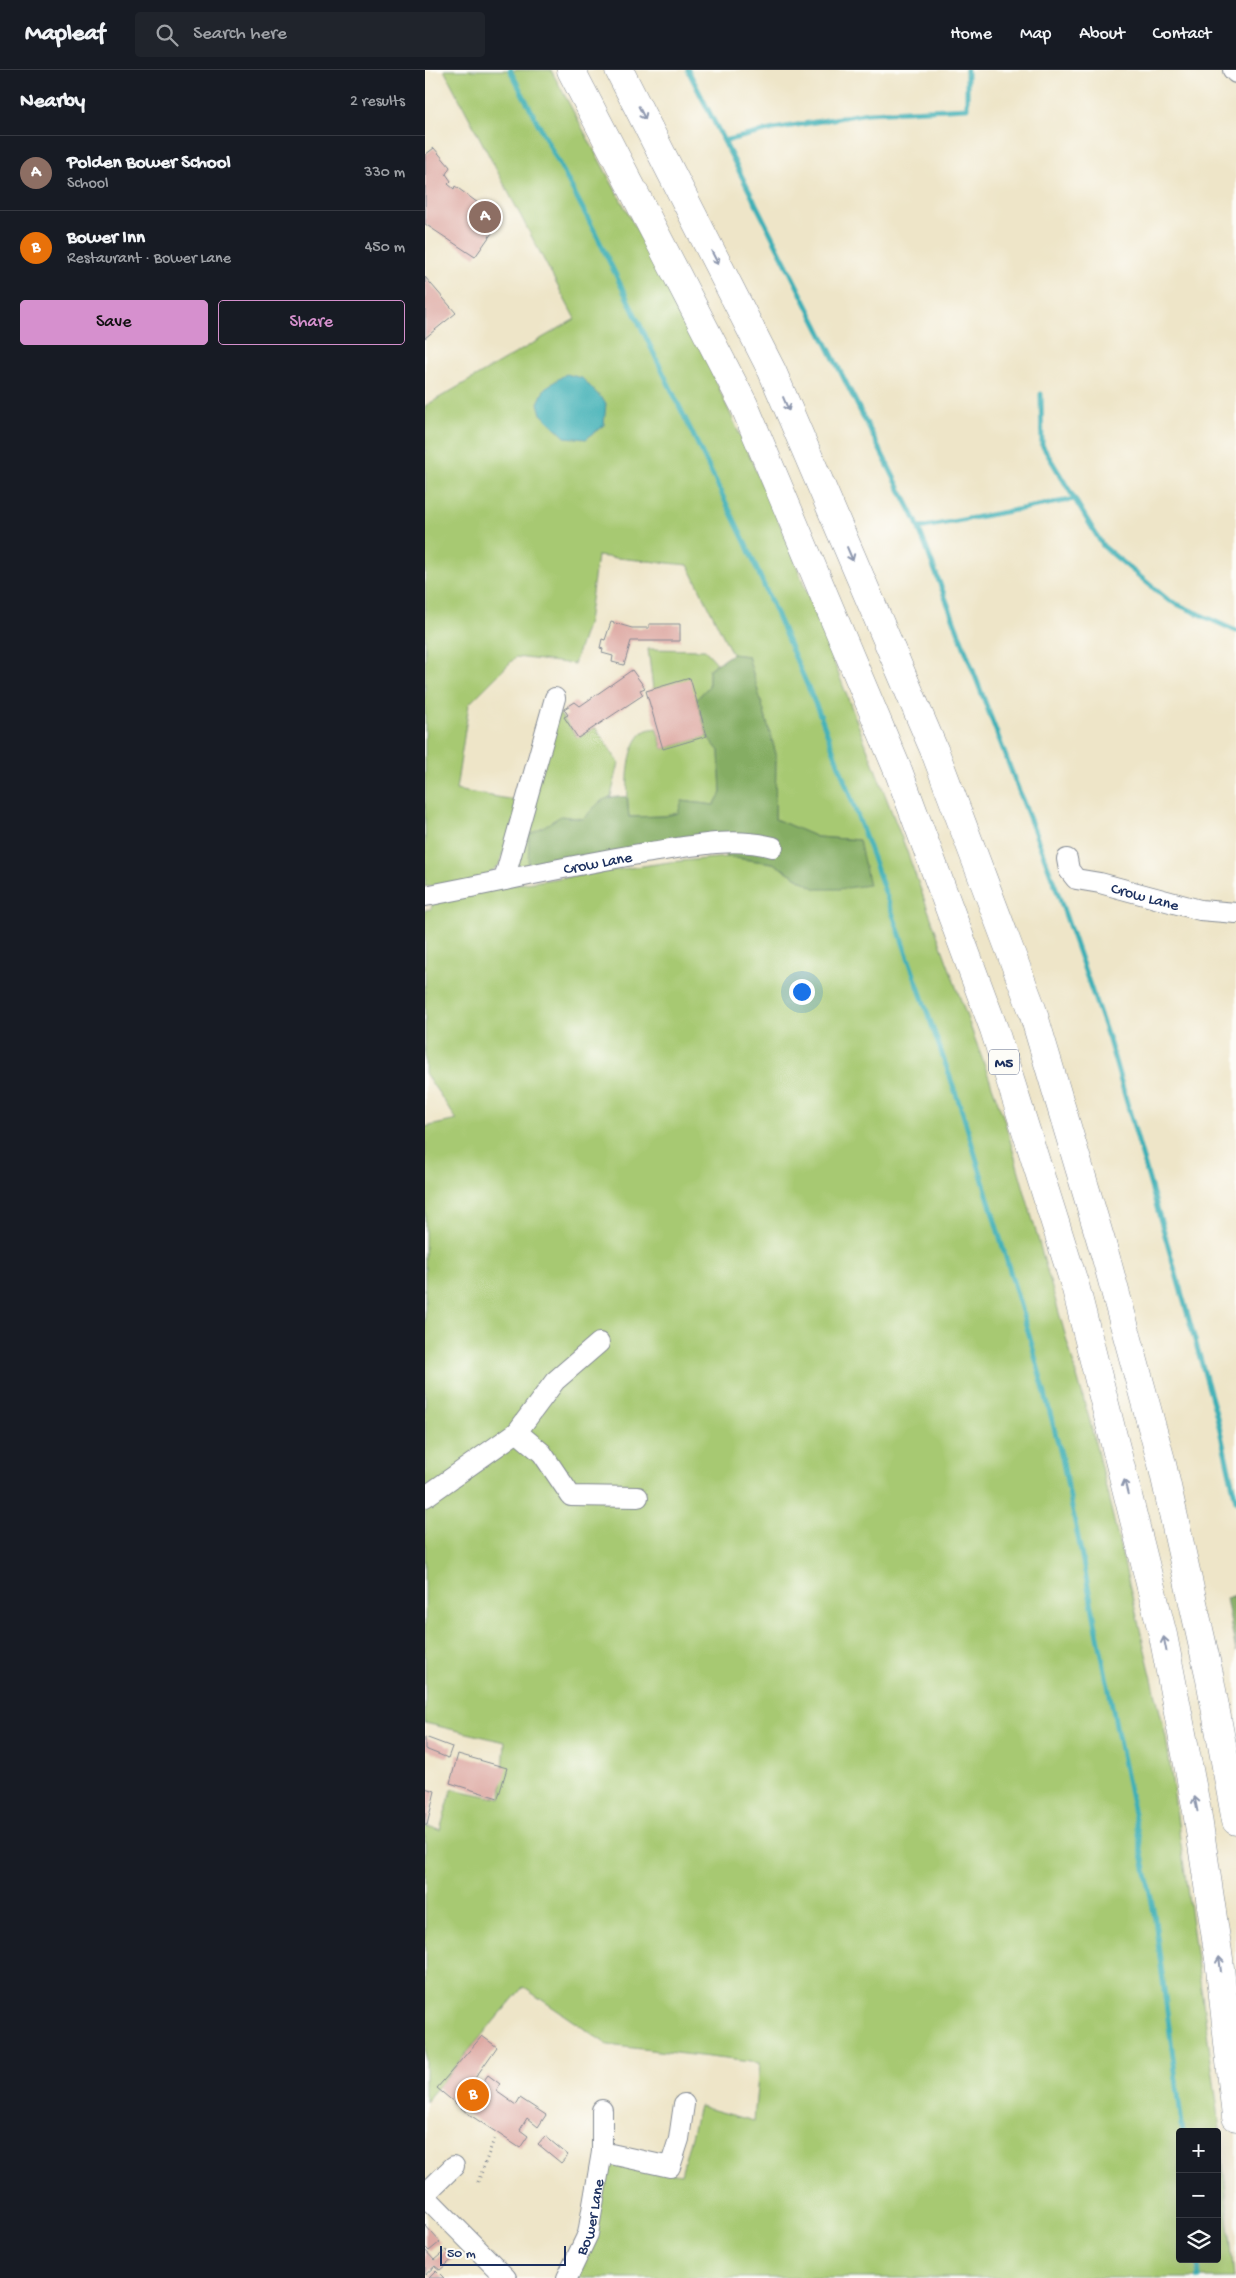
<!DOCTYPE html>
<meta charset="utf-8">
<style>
:root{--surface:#171b24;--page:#20242c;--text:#f1f3f6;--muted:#9ea1a6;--line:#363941;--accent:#d690ce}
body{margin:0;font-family:"Gochi Hand",sans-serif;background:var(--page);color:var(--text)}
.controls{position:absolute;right:15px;bottom:15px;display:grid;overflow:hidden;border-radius:5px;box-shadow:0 5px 20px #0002}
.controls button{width:45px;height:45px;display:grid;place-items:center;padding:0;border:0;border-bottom:1px solid var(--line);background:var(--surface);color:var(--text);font:25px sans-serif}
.scale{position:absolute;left:15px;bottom:12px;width:126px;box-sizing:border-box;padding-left:5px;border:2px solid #1b2f5e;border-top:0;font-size:14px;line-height:18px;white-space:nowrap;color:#1b2f5e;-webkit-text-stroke:4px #fdfcf7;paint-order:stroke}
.you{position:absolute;left:376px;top:921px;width:18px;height:18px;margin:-12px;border:4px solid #fff;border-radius:50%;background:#1a73e8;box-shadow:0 0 0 8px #1a73e833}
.badge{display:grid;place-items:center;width:32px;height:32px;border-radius:50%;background:var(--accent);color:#fff;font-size:16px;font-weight:700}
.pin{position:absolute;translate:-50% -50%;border:2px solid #fff;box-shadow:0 1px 5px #0006}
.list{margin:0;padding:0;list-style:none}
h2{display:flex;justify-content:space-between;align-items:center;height:65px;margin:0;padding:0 20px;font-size:21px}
h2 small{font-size:16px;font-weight:400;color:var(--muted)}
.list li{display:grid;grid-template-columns:32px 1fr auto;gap:15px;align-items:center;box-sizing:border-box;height:75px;padding:0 20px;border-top:1px solid var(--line)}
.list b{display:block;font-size:19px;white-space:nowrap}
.list p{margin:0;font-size:16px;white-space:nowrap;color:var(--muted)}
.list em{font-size:16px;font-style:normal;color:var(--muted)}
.actions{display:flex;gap:10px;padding:15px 20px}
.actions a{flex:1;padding:11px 0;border:1px solid var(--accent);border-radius:5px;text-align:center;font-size:18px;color:var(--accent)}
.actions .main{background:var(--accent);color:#111}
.icon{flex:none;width:28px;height:28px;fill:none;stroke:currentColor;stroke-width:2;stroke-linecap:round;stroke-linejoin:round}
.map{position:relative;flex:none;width:811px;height:2208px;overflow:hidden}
header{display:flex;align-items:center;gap:30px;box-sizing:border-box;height:70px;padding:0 25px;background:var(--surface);border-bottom:1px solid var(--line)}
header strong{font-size:24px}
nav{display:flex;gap:28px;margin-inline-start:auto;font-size:18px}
.search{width:350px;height:45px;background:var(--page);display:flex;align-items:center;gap:12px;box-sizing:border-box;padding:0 18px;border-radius:5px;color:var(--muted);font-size:19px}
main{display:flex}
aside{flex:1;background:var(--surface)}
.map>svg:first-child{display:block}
.green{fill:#a7c972;stroke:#617c68;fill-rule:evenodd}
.forest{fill:#85ad64;stroke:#506e61}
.water{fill:#3fb0b6;stroke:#2d708a}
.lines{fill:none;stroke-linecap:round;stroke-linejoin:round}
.stream{stroke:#3fb0b6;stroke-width:5}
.building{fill:#deaaa4}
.minor-casing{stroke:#848a93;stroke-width:22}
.highway-casing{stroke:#848a93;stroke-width:29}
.path{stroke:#848a93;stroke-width:3;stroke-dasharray:1 4;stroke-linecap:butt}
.minor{stroke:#fff;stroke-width:20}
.highway{stroke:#fff;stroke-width:28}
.oneway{stroke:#8d97ae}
.labels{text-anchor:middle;stroke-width:4.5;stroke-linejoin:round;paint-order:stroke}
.shield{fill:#fdfcf7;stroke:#5f6c8c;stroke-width:1}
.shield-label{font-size:15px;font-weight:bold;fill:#1b2f5e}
.street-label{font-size:16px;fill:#1b2f5e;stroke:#fdfcf7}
</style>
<header>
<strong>Mapleaf</strong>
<div class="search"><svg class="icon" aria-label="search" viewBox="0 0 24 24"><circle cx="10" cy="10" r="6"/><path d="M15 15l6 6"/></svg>Search here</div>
<nav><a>Home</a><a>Map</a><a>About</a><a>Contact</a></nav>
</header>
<main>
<aside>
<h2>Nearby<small>2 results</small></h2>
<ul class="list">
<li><span class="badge" style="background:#8d6e63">A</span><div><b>Polden Bower School</b><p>School</p></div><em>330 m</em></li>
<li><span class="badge" style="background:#e8710a">B</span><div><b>Bower Inn</b><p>Restaurant · Bower Lane</p></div><em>450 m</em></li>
</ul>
<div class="actions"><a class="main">Save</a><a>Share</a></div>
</aside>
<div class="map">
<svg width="811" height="2208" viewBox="0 0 811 2208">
<rect width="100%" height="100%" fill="#fdfcf7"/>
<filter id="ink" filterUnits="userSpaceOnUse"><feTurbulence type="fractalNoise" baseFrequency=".02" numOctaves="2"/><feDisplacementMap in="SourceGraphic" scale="10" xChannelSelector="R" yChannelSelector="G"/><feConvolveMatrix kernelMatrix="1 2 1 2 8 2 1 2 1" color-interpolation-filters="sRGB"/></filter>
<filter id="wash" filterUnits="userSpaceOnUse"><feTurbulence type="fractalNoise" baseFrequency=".0096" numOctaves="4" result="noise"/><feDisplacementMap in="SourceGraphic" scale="20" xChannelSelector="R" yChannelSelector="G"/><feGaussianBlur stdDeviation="1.12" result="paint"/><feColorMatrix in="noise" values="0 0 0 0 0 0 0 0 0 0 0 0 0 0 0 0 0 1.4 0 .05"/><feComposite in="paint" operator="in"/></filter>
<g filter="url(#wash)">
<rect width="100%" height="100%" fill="#eee5c8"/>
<g class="green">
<path d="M19,0H126L279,285L361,468L481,779L579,1049L665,1352L741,1667L793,2041L809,2208H147L182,2092L256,2104L274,2036L329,2051L334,1993L183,1975L98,1917L0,2032V1757L15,1760L27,1719L76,1729L80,1672L0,1653V1057L32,1050L0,1003V840L6,839L12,815L0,817V336L150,249ZM172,486L263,495L307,584L323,586L351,684L350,749L392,767L434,770L391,819L348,793L302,787L245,792L80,816L62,805L74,795L96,731L31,720L44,634L91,587L149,594L163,552ZM755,2062H792V2189H755Z"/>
<path d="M223,579L280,580L292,593L284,599V616L271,630L228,619Z"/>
<path d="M131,639L153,668L170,657L194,693L186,726L174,733L158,749L136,746L103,799H90Z"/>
<path d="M231,658L238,679L282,666L294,681L296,723L289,735L257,731L254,743L240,746L204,747C202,726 199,675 220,661C223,659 228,659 231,658Z"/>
</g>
<g class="forest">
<path d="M307,584L323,586L351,684L350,749L392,767L434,770L444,815L414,819H391L348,793L302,787L289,771L103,799L104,765L136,746L158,749C175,732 177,725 202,727L204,747L240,746L253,743L257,731L289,735L296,723L294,681L282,666L271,630L284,616V599Z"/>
<path d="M811,1525V1582L801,1528Z"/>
</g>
<path class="water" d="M141,304L157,308L181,333L179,355L161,369L140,367L116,344L113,333L120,318Z"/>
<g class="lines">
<g class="stream">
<path d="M85,0L171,164L321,474L396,647L447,785L538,1044L607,1275L637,1388L729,1843L758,2062"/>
<path d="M263,0L491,451L631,818L684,970L792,1347L811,1431"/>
<path d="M299,71L349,59L443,43L542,38V0"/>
<path d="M616,324L617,375L678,476L743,530L811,561"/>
<path d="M494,458L650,429"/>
<path d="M773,2189L774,2208"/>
</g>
</g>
<g id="blocks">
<g class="building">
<path d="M9,78L25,97L21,104L26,111L23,114L29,119L30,116L76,150L50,187L0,154V85Z"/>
<path d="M0,207L31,243L0,268Z"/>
<path d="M186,552L207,558H224V554H255V571H206L199,595L187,592L188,586L177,583L178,579L175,578L177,569L180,570Z"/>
<path d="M207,600L220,618L215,620L218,625L153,668L139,647L143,645L139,639L150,632L155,636Z"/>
<path d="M265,608L282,666L238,679L221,621Z"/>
<path d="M0,1667L27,1677L23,1688L0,1679Z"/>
<path d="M33,1684L82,1698L73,1728L25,1713Z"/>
<path d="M0,1718L10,1721L2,1755H0Z"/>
<path d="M57,1966L72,1977L48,2011L54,2017L63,2005L75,2014L71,2021L91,2035L95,2028L121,2045L113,2057L102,2048L95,2060L103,2066L95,2078L42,2043L12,2018Z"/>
<path d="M120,2066L143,2085L136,2093L113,2074Z"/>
<path d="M0,2155L15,2172L4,2181L0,2177Z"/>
<path d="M0,2180L9,2190L21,2180L29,2188L15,2200L10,2196L0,2205Z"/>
<path d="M11,2200L19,2208H3Z"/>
</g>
</g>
</g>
<g filter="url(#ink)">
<use href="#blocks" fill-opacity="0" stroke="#848a93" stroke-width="1"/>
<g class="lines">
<g class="minor-casing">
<g id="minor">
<path d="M808,0L811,3"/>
<path id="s1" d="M642,789L644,800L651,809L675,813L775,840L811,843"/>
<path d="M79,810L130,628"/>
<path id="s2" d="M0,826C74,812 146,795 220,783C262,777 306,766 348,777"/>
<path d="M92,1362L130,1311L174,1273"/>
<path d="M0,1427L92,1362L117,1383L146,1426L213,1427"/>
<path d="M177,2082V2040"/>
<path d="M0,2124L29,2096"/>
<path d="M0,2126L81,2208"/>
<path id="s3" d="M142,2208L163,2164L177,2082L245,2097L254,2069L259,2034"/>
</g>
</g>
<g class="highway-casing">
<g id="highway">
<path d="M146,0L319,335L474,703L569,959L651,1219L738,1565L772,1741L794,1889L811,2047"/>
<path d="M194,0L347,301L510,682L607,939L681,1188L737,1394L784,1604L811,1751"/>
</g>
</g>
<path class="path" d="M53,2112L70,2067"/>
<use href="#minor" class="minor"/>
<use href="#highway" class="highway"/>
</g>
<defs><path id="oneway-shaft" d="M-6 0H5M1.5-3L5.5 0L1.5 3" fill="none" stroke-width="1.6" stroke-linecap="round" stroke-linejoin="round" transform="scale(1.25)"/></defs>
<g class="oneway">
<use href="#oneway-shaft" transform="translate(217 43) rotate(63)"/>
<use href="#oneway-shaft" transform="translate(290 188) rotate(63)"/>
<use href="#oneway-shaft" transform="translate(361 334) rotate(67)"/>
<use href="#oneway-shaft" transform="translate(425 484) rotate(67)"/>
<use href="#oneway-shaft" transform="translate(701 1417) rotate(-104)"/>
<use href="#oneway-shaft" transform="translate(740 1574) rotate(-101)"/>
<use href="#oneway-shaft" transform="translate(771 1734) rotate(-101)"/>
<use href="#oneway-shaft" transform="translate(795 1894) rotate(-97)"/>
</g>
</g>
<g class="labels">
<rect class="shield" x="564" y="979.5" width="30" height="25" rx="4"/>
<g class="shield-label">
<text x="579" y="997">M5</text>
</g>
<g class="street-label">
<text dy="6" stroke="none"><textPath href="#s2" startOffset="176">Crow Lane</textPath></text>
<text dy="6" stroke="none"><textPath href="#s1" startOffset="94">Crow Lane</textPath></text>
<text dy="6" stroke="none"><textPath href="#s3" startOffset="66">Bower Lane</textPath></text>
</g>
</g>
</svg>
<div class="controls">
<button>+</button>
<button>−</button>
<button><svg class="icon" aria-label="layers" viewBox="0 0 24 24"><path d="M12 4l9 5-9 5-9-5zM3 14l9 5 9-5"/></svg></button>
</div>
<div class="scale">50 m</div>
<div class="you"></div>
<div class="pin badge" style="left:60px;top:147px;background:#8d6e63">A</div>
<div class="pin badge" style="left:48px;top:2025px;background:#e8710a">B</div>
</div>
</main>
